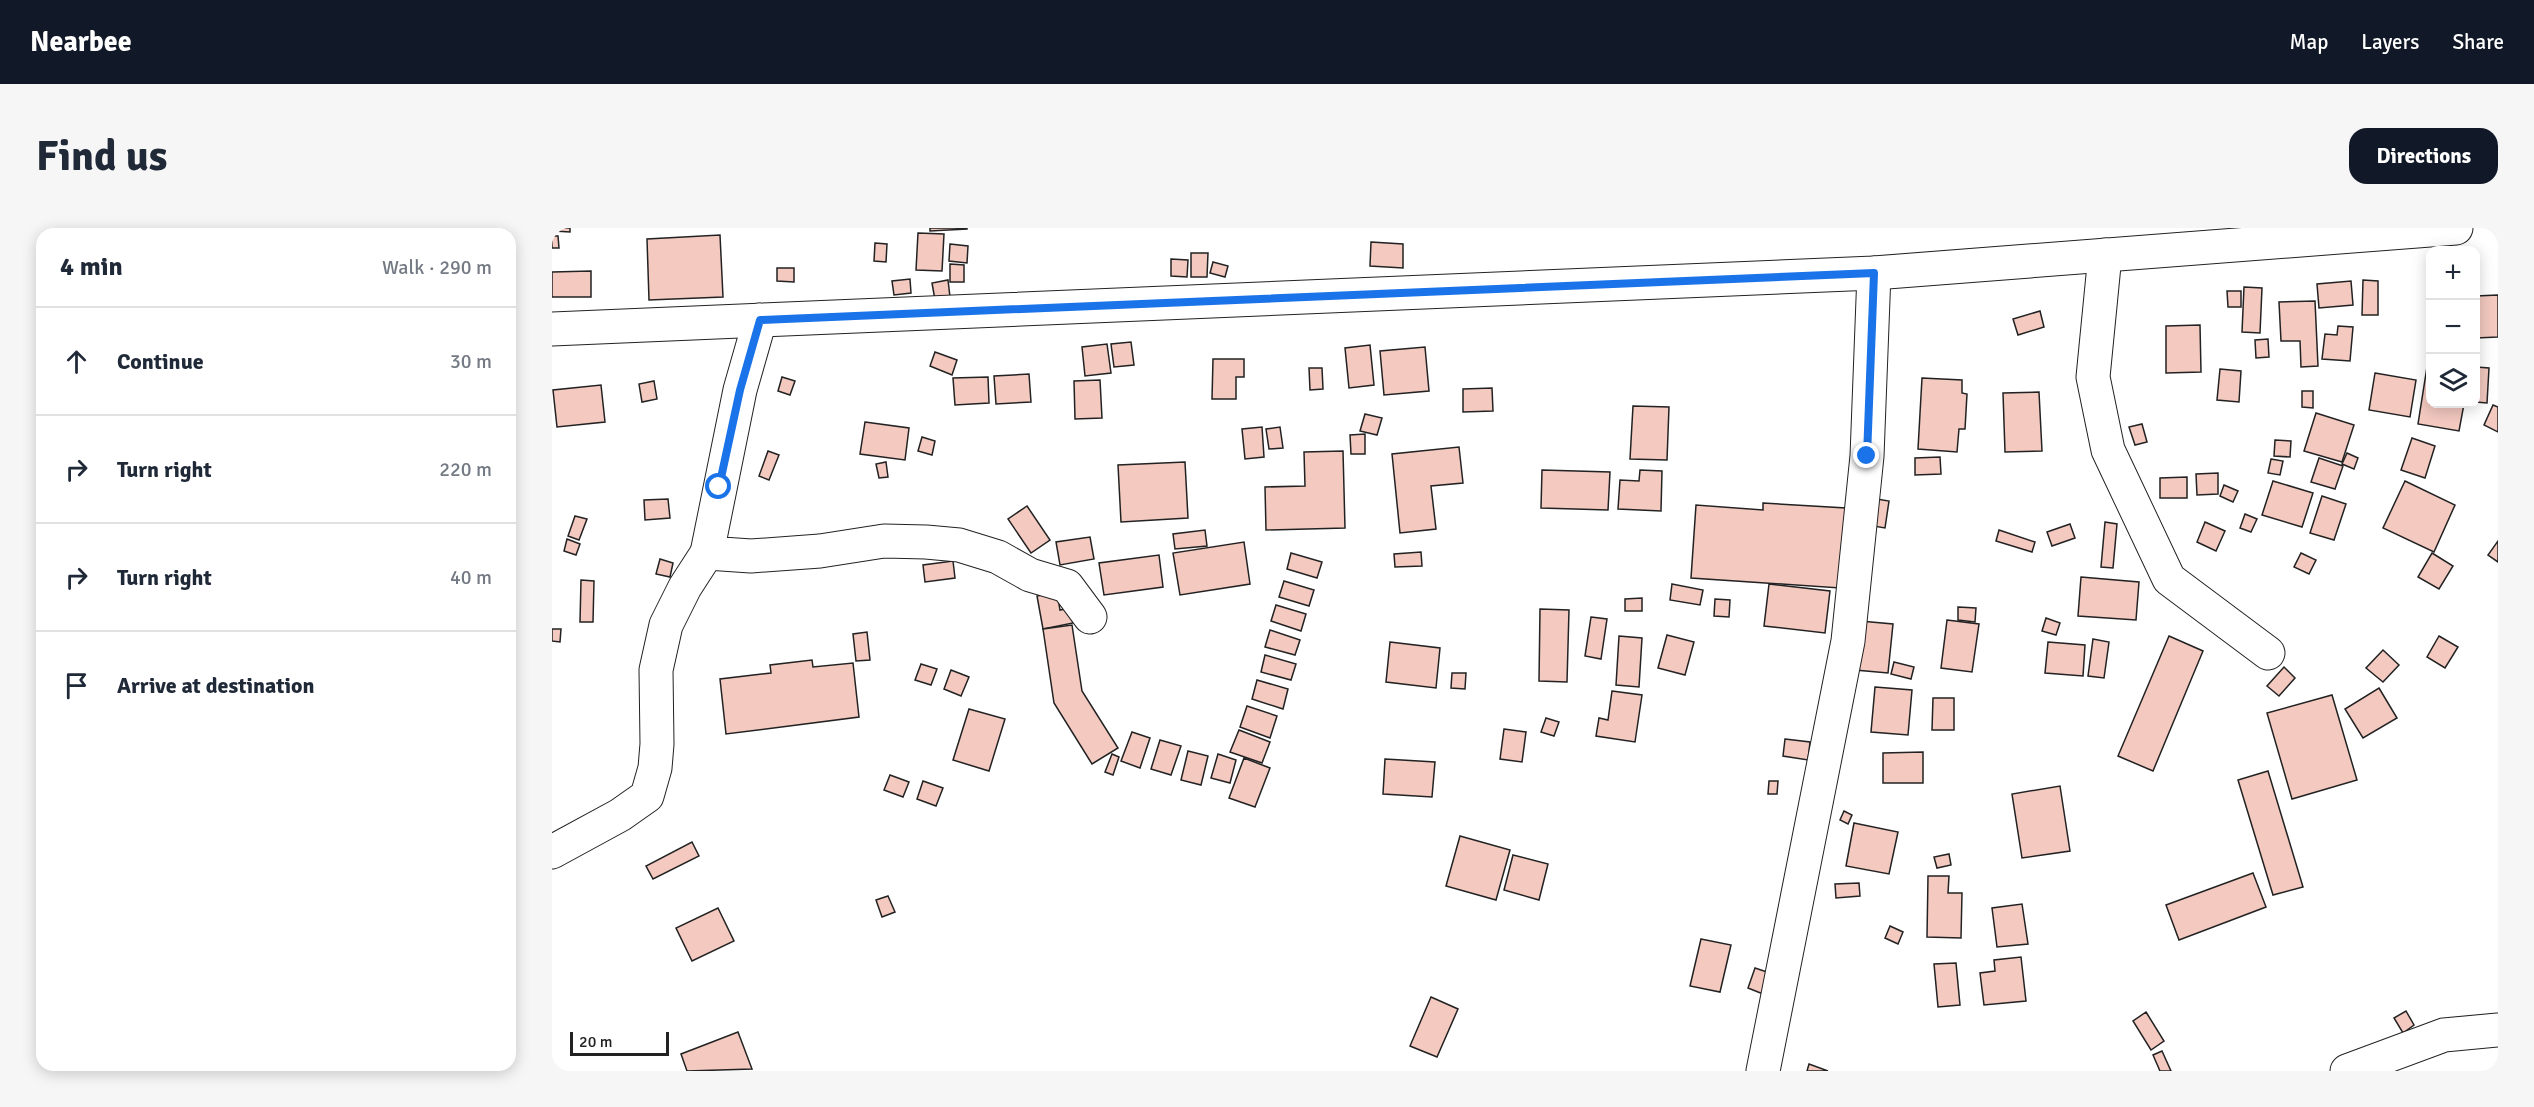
<!DOCTYPE html>
<meta charset="utf-8">
<style>
:root{--surface:#fff;--page:#f6f6f7;--text:#1f2937;--muted:#747a83;--line:#e0e1e3;--accent:#111827}
body{margin:0;font-family:Signika,sans-serif;background:var(--page);color:var(--text)}
.controls{position:absolute;right:18px;top:18px;display:grid;overflow:hidden;border-radius:12px;box-shadow:0 3px 15px #0003}
.controls button{width:54px;height:54px;display:grid;place-items:center;padding:0;border:0;border-bottom:2px solid var(--line);background:var(--surface);color:var(--text);font:30px sans-serif}
.scale{position:absolute;left:18px;bottom:15px;width:99px;box-sizing:border-box;padding-left:6px;border:3px solid #222;border-top:0;font-size:16px;line-height:21px;white-space:nowrap;color:#222;-webkit-text-stroke:4px #fff;paint-order:stroke}
.stop{position:absolute;width:18px;height:18px;margin:-14px;border:4px solid #1a73e8;border-radius:50%;background:#fff}
.stop.end{background:#1a73e8;border-color:#fff;box-shadow:0 2px 6px #0008}
.list{margin:0;padding:0;list-style:none}
h2{display:flex;justify-content:space-between;align-items:center;height:78px;margin:0;padding:0 24px;font-size:26px}
h2 small{font-size:20px;font-weight:400;color:var(--muted)}
.list li{display:grid;grid-template-columns:39px 1fr auto;gap:18px;align-items:center;box-sizing:border-box;height:108px;padding:0 24px;border-top:2px solid var(--line)}
.list b{display:block;font-size:22px;white-space:nowrap}
.list em{font-size:20px;font-style:normal;color:var(--muted)}
.icon{flex:none;width:33px;height:33px;fill:none;stroke:currentColor;stroke-width:2;stroke-linecap:round;stroke-linejoin:round}
.map{position:relative;flex:none;width:1946px;height:843px;overflow:hidden;border-radius:18px}
header{display:flex;align-items:center;gap:36px;box-sizing:border-box;height:84px;padding:0 30px;background:var(--accent);color:#fff}
header strong{font-size:28px}
nav{display:flex;gap:33px;margin-inline-start:auto;font-size:21px}
.intro{display:flex;align-items:center;justify-content:space-between;box-sizing:border-box;height:144px;padding:0 36px}
h1{margin:0;font-size:42px}
.button{padding:15px 27px;border-radius:18px;background:var(--accent);color:#fff;font-size:21px;font-weight:700}
main{display:flex;gap:36px;padding:0 36px}
aside{flex:1;background:var(--surface);border-radius:18px;box-shadow:0 3px 15px #0003}
.map>svg:first-child{display:block}
.building{fill:#f3c9c0;stroke:#222;stroke-width:1.5}
.lines{fill:none;stroke-linecap:round;stroke-linejoin:round}
.minor-casing{stroke:#222;stroke-width:35}
.major-casing{stroke:#222;stroke-width:35}
.minor{stroke:#fff;stroke-width:33}
.major{stroke:#fff;stroke-width:33}
.route{stroke:#1a73e8;stroke-width:8}
</style>
<header>
<strong>Nearbee</strong>
<nav><a>Map</a><a>Layers</a><a>Share</a></nav>
</header>
<div class="intro"><h1>Find us</h1><a class="button">Directions</a></div>
<main>
<aside>
<h2>4 min<small>Walk · 290 m</small></h2>
<ul class="list">
<li><svg class="icon" aria-label="ahead" viewBox="0 0 24 24"><path d="M12 20V5M6 11l6-6 6 6"/></svg><div><b>Continue</b></div><em>30 m</em></li>
<li><svg class="icon" aria-label="right" viewBox="0 0 24 24"><path d="M7 20v-9h11M14 6l5 5-5 5"/></svg><div><b>Turn right</b></div><em>220 m</em></li>
<li><svg class="icon" aria-label="right" viewBox="0 0 24 24"><path d="M7 20v-9h11M14 6l5 5-5 5"/></svg><div><b>Turn right</b></div><em>40 m</em></li>
<li><svg class="icon" aria-label="arrive" viewBox="0 0 24 24"><path d="M6 21V4h12l-3 4 3 4H6"/></svg><div><b>Arrive at destination</b></div></li>
</ul>
</aside>
<div class="map">
<svg width="1946" height="843" viewBox="0 0 1946 843">
<rect width="100%" height="100%" fill="#fff"/>
<g class="building">
<path d="M2,0H18V4L2,3Z"/>
<path d="M378,0H415V1L378,3Z"/>
<path d="M366,5L392,6L390,43L364,42Z"/>
<path d="M168,7L171,69L97,72L95,11Z"/>
<path d="M0,8H6L7,20H0Z"/>
<path d="M819,14L851,16V40L818,38Z"/>
<path d="M323,15L335,16L334,34L322,33Z"/>
<path d="M398,16L416,18L415,35L397,33Z"/>
<path d="M639,25H656L655,49H639Z"/>
<path d="M619,31L636,32L635,49L619,48Z"/>
<path d="M661,34L676,38L673,49L658,45Z"/>
<path d="M398,36L412,37V54H398Z"/>
<path d="M225,40H242V54L225,53Z"/>
<path d="M39,43V69H0V44Z"/>
<path d="M358,51L359,65L342,67L340,53Z"/>
<path d="M396,52L398,69L383,72L380,55Z"/>
<path d="M1811,52L1826,53V87H1810Z"/>
<path d="M1799,53L1801,77L1767,80L1765,56Z"/>
<path d="M1692,59L1710,60L1708,105L1690,104Z"/>
<path d="M1675,63H1689V79H1676Z"/>
<path d="M1946,67V109L1924,110V68Z"/>
<path d="M1763,73L1766,138L1749,139L1748,113H1729L1727,74Z"/>
<path d="M1488,83L1492,99L1466,107L1461,91Z"/>
<path d="M1648,97L1649,144L1614,145V98Z"/>
<path d="M1786,98L1801,99L1798,133L1770,131L1773,106L1785,107Z"/>
<path d="M1716,111L1717,129L1704,130L1703,112Z"/>
<path d="M579,114L582,137L562,139L559,116Z"/>
<path d="M555,116L559,145L533,148L530,119Z"/>
<path d="M818,117L822,157L797,160L793,120Z"/>
<path d="M873,119L877,163L832,167L828,123Z"/>
<path d="M383,124L405,132L400,147L378,138Z"/>
<path d="M661,131H692V149H684V171H660Z"/>
<path d="M1875,139H1878V176H1912L1907,203L1866,196Z"/>
<path d="M1924,139L1937,140L1935,175L1924,174Z"/>
<path d="M757,140H770L771,161L758,162Z"/>
<path d="M1668,141L1689,143L1687,174L1665,172Z"/>
<path d="M1823,145L1864,152L1858,189L1817,182Z"/>
<path d="M477,146L479,174L444,176L442,148Z"/>
<path d="M230,149L243,153L238,167L226,163Z"/>
<path d="M436,149L437,175L403,177L401,150Z"/>
<path d="M1370,150L1410,152V165L1415,166L1413,201H1407L1405,224L1366,221Z"/>
<path d="M548,152L550,190L523,191L522,153Z"/>
<path d="M102,153L105,171L90,174L87,156Z"/>
<path d="M49,157L53,194L5,199L1,162Z"/>
<path d="M940,160L941,183L911,184V161Z"/>
<path d="M1750,163H1761V180L1750,179Z"/>
<path d="M1487,164L1490,223L1453,224L1451,165Z"/>
<path d="M1941,177L1946,179V204L1932,197Z"/>
<path d="M1081,178L1117,179L1115,232L1078,231Z"/>
<path d="M1764,185L1802,197L1790,234L1752,223Z"/>
<path d="M813,186L830,190L825,207L808,203Z"/>
<path d="M313,194L357,200L353,232L308,226Z"/>
<path d="M1590,196L1595,214L1583,217L1577,199Z"/>
<path d="M710,199L712,229L693,231L690,201Z"/>
<path d="M728,199L731,220L717,221L714,201Z"/>
<path d="M813,206V226H799L798,207Z"/>
<path d="M370,209L383,213L380,227L366,223Z"/>
<path d="M1860,210L1883,218L1873,250L1849,242Z"/>
<path d="M1723,212L1739,213L1738,229L1722,228Z"/>
<path d="M907,219L911,255L879,258L884,301L848,305L840,226Z"/>
<path d="M216,223L227,227L217,252L207,248Z"/>
<path d="M791,223L793,300L714,302L713,259L753,258L752,224Z"/>
<path d="M1795,225L1806,230L1802,241L1790,236Z"/>
<path d="M1388,229L1389,246L1363,247V230Z"/>
<path d="M1767,230L1791,238L1783,261L1759,254Z"/>
<path d="M1719,231L1731,233L1728,247L1716,245Z"/>
<path d="M334,234L336,249L327,250L324,236Z"/>
<path d="M633,234L636,290L569,294L566,237Z"/>
<path d="M990,242L1058,244L1056,282L989,280Z"/>
<path d="M1088,242L1110,243L1109,283L1066,281L1068,252L1087,253Z"/>
<path d="M1666,245V266L1645,267L1644,246Z"/>
<path d="M1635,249V270H1608V250Z"/>
<path d="M1721,253L1761,265L1750,299L1710,287Z"/>
<path d="M1853,253L1903,277L1882,324L1831,300Z"/>
<path d="M1672,257L1686,263L1681,274L1668,268Z"/>
<path d="M1770,268L1794,276L1782,312L1758,305Z"/>
<path d="M1319,270L1337,273L1333,300L1315,297Z"/>
<path d="M116,271L118,290L93,292L92,272Z"/>
<path d="M1211,275L1294,280L1288,360L1139,350L1144,277L1211,282Z"/>
<path d="M475,278L498,312L479,325L456,291Z"/>
<path d="M1693,286L1705,291L1699,304L1688,300Z"/>
<path d="M23,288L35,291L27,312L16,308Z"/>
<path d="M1553,294L1565,296L1561,340L1549,339Z"/>
<path d="M1653,294L1673,303L1664,323L1645,314Z"/>
<path d="M1518,296L1523,310L1500,318L1495,304Z"/>
<path d="M653,302L655,318L623,321L621,306Z"/>
<path d="M1447,302L1483,314L1480,324L1444,313Z"/>
<path d="M538,309L542,331L508,337L504,314Z"/>
<path d="M15,311L28,316L24,327L12,323Z"/>
<path d="M1946,313V334L1936,327Z"/>
<path d="M692,314L698,356L628,367L621,325Z"/>
<path d="M869,324L870,338L843,339L842,326Z"/>
<path d="M739,325L770,334L765,350L735,341Z"/>
<path d="M1749,325L1764,332L1757,346L1742,339Z"/>
<path d="M1880,325L1901,338L1887,361L1866,349Z"/>
<path d="M607,327L611,359L552,367L547,335Z"/>
<path d="M108,331L121,335L118,349L104,346Z"/>
<path d="M401,333L403,350L373,354L371,337Z"/>
<path d="M1529,349L1587,354L1584,392L1526,388Z"/>
<path d="M29,352L42,353L41,394H28Z"/>
<path d="M732,353L762,362L757,378L727,369Z"/>
<path d="M1120,356L1151,362L1148,377L1118,372Z"/>
<path d="M1217,356L1278,363L1273,405L1212,398Z"/>
<path d="M505,364L508,382L518,380L521,395L491,401L485,368Z"/>
<path d="M1090,370V383H1073V371Z"/>
<path d="M1163,371L1178,372L1177,389L1162,388Z"/>
<path d="M724,377L754,386L749,403L719,393Z"/>
<path d="M1406,379L1424,380L1423,394L1406,392Z"/>
<path d="M988,381L1017,382L1015,454L987,453Z"/>
<path d="M1039,389L1055,391L1049,431L1033,428Z"/>
<path d="M1494,390L1508,395L1504,407L1490,403Z"/>
<path d="M1395,392L1427,396L1420,444L1389,440Z"/>
<path d="M1308,393L1341,396L1336,445L1303,442Z"/>
<path d="M520,397L530,463L566,520L540,536L502,475L491,401Z"/>
<path d="M0,401H9L8,414L0,413Z"/>
<path d="M718,402L748,412L743,427L713,419Z"/>
<path d="M315,404L318,432L304,433L301,406Z"/>
<path d="M1115,407L1142,414L1133,447L1106,440Z"/>
<path d="M1067,408L1090,410L1087,459L1064,457Z"/>
<path d="M1617,408L1651,423L1601,543L1566,528Z"/>
<path d="M1887,408L1906,419L1893,440L1875,429Z"/>
<path d="M1541,411L1557,414L1552,450L1536,448Z"/>
<path d="M838,414L888,420L884,460L834,454Z"/>
<path d="M1496,414L1533,417L1531,448L1493,445Z"/>
<path d="M1831,422L1847,437L1831,454L1814,440Z"/>
<path d="M713,427L744,436L739,452L709,444Z"/>
<path d="M260,432L261,439L301,435L307,489L174,506L168,451L219,445L218,437Z"/>
<path d="M1342,434L1362,439L1359,451L1339,446Z"/>
<path d="M369,436L385,441L379,457L363,452Z"/>
<path d="M1732,439L1743,450L1727,468L1715,458Z"/>
<path d="M399,442L417,449L409,468L392,461Z"/>
<path d="M900,445H914L913,461L899,460Z"/>
<path d="M705,452L736,461L731,481L700,471Z"/>
<path d="M1323,459L1360,462L1356,507L1319,504Z"/>
<path d="M1827,460L1845,490L1811,510L1793,481Z"/>
<path d="M1060,463L1090,467L1083,514L1044,508L1047,490L1056,492Z"/>
<path d="M1780,467L1805,552L1740,571L1715,485Z"/>
<path d="M1381,470H1402V502H1380Z"/>
<path d="M695,478L725,488L718,510L688,499Z"/>
<path d="M417,481L453,491L437,543L401,532Z"/>
<path d="M994,490L1007,494L1002,508L989,504Z"/>
<path d="M952,501L974,504L970,534L948,531Z"/>
<path d="M687,502L718,514L710,535L678,524Z"/>
<path d="M580,504L598,510L588,540L569,533Z"/>
<path d="M1233,511L1258,514L1256,532L1231,528Z"/>
<path d="M608,512L629,518L619,547L599,541Z"/>
<path d="M636,523L656,528L649,557L629,552Z"/>
<path d="M1371,524V555H1331V525Z"/>
<path d="M560,526L567,529L561,547L553,544Z"/>
<path d="M666,526L684,532L678,555L659,550Z"/>
<path d="M692,530L718,540L703,579L677,570Z"/>
<path d="M833,531L883,534L880,569L831,566Z"/>
<path d="M1716,543L1751,659L1721,667L1686,552Z"/>
<path d="M338,547L357,554L351,569L332,562Z"/>
<path d="M371,553L391,560L384,578L365,571Z"/>
<path d="M1217,553H1226L1225,566H1216Z"/>
<path d="M1508,558L1518,623L1470,630L1460,566Z"/>
<path d="M1292,583L1300,587L1296,596L1288,592Z"/>
<path d="M1302,595L1346,604L1337,646L1294,638Z"/>
<path d="M908,608L958,622L944,672L894,658Z"/>
<path d="M140,614L147,628L101,651L94,638Z"/>
<path d="M1397,626L1399,637L1385,640L1382,629Z"/>
<path d="M961,627L996,636L987,672L952,662Z"/>
<path d="M1701,645L1714,679L1627,712L1614,677Z"/>
<path d="M1376,648H1397L1396,665H1410L1409,710L1375,709Z"/>
<path d="M1307,655L1308,668L1284,670L1283,656Z"/>
<path d="M336,668L343,684L330,689L324,672Z"/>
<path d="M1470,676L1476,716L1445,719L1440,680Z"/>
<path d="M166,680L182,713L140,733L124,700Z"/>
<path d="M1338,698L1351,704L1346,716L1333,710Z"/>
<path d="M1149,711L1179,717L1168,764L1138,758Z"/>
<path d="M1469,729L1474,773L1432,777L1428,745L1443,743L1442,732Z"/>
<path d="M1404,735L1408,777L1386,779L1382,736Z"/>
<path d="M1203,740L1218,745L1211,766L1196,760Z"/>
<path d="M879,769L906,781L885,829L858,818Z"/>
<path d="M1854,783L1862,797L1851,805L1842,790Z"/>
<path d="M1594,784L1612,813L1599,822L1581,793Z"/>
<path d="M186,804L200,841L135,843L129,826Z"/>
<path d="M1610,823L1619,843H1608L1601,827Z"/>
<path d="M1257,836L1276,843H1255Z"/>
</g>
<g class="lines">
<g class="minor-casing">
<g id="minor">
<path d="M1553,27L1541,149L1556,222L1617,351L1716,425"/>
<path d="M208,92L188,162L155,325L199,328L268,323L332,313L374,314L407,317L446,329L478,347L515,358L538,389"/>
<path d="M0,624L68,587L95,568L103,540L105,516L104,442L114,397L133,359L155,325"/>
<path d="M1211,843L1296,413L1315,228L1322,45"/>
<path d="M1795,843L1892,807L1946,802"/>
</g>
</g>
<g class="major-casing">
<path id="major" d="M0,101L1322,45L1904,0"/>
</g>
<use href="#minor" class="minor"/>
<use href="#major" class="major"/>
</g>
<g class="lines">
<path class="route" d="M167,259L188,162L208,92L1322,45L1315,228"/>
</g>
</svg>
<div class="controls">
<button>+</button>
<button>−</button>
<button><svg class="icon" aria-label="layers" viewBox="0 0 24 24"><path d="M12 4l9 5-9 5-9-5zM3 14l9 5 9-5"/></svg></button>
</div>
<div class="scale">20 m</div>
<div class="stop" style="left:167px;top:259px"></div>
<div class="stop end" style="left:1315px;top:228px"></div>
</div>
</main>
